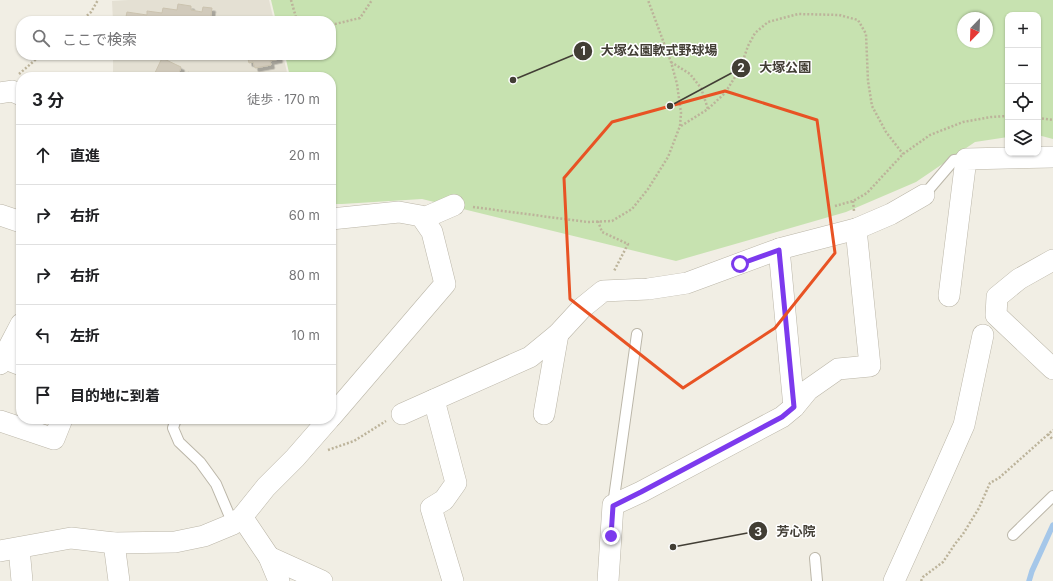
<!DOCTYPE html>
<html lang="ja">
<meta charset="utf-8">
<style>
:root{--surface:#fff;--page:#f6f6f6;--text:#202124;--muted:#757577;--line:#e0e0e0}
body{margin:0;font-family:Inter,"Noto Sans JP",sans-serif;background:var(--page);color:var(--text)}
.controls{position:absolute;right:12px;top:12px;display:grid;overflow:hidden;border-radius:8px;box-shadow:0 1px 3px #0004}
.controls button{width:36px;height:36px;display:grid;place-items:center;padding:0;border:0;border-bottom:1px solid var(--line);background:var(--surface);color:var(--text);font:20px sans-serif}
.compass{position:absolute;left:957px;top:12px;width:36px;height:36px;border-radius:50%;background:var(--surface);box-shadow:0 1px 3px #0004;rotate:203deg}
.stop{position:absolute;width:12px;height:12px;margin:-9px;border:3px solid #7c3aed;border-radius:50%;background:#fff}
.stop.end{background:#7c3aed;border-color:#fff;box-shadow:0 1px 4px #0008}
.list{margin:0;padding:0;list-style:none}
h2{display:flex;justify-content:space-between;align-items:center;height:52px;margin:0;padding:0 16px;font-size:17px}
h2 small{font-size:13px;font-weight:400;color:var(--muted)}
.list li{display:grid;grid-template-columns:26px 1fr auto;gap:12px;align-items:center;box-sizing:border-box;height:60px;padding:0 16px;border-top:1px solid var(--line)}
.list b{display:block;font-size:15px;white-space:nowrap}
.list em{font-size:13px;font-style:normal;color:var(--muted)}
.icon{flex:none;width:22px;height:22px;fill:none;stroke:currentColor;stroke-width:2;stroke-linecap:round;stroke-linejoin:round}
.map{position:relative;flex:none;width:1053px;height:581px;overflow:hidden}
.search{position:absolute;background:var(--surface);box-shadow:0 1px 3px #0004;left:16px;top:16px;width:320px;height:44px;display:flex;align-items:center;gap:10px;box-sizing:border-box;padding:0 14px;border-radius:16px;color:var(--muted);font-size:15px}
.panel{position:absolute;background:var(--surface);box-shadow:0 1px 3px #0004;left:16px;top:72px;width:320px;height:352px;border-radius:16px}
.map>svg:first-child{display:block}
.residential{fill:#e4e0d3}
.green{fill:#c7e2b0;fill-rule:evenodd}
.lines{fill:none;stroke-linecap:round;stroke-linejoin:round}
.stream{stroke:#a5c7e9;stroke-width:5.5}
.building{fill:#d1cabb;stroke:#cbc3af;filter:url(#shadow)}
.service-casing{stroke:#bbb6a8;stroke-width:12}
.minor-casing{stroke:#bbb6a8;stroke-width:22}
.path{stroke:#bcb39a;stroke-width:2.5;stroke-dasharray:2 2;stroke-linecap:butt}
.service{stroke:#fff;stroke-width:10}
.minor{stroke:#fff;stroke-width:21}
.route{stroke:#7c3aed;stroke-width:5}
.marked{fill:none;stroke:#e85324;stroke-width:3;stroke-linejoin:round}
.leader{fill:none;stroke:#423e35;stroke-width:1.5}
.callout-dot{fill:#423e35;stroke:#fff;stroke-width:1.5}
.mark-label{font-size:12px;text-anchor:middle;font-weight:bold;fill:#fff}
.callout-label{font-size:13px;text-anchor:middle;font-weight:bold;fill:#423e35;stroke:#fff;stroke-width:3;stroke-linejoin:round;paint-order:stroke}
</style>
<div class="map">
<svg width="1053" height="581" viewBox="0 0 1053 581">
<defs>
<filter id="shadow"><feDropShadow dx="3.5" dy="3.5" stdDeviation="0" flood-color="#0004"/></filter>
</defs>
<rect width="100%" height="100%" fill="#f1eee4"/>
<g class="residential">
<path d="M128,0H269L274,21H113L112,1Z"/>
<path d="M113,55H283L288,77H117L113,75Z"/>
</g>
<path class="green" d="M271,0H1053V139L1038,135V15H1008V137L975,142L916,182L846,212L676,261L422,199L342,204H331V77H290L285,55H331V21H276ZM963,18H987V42H963Z"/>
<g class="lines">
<path class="stream" d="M1029,581L1032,571L1053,525"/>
</g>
<g class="building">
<path d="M178,4L191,6V10L202,12L203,7L212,8L210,21H125L127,12L147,15V11L162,13L163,8L177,10Z"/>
<path d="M247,55H278L279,59L270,61L271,65L255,68L253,62L249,63Z"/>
<path d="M162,58L181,67L179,73L186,77L188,72L199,77H153Z"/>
</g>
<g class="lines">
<g class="service-casing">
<g id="service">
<path d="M924,195L954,160L966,159"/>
<path d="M176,419L173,428L179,442L200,462L216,484L233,524"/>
<path d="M613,505L637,334"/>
<path d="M1013,535L1053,496"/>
<path d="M815,558L817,581"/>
</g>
</g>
<g class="minor-casing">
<g id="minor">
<path d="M0,93L12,91L21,95"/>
<path d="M0,215L21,222"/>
<path d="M424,218L454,205"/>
<path d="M331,219L399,212L421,216L432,232L445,284L331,417"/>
<path d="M779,249L794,407"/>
<path d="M1053,260L1019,279L997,297L996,315L1053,369"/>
<path d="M949,296L966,159L1053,157"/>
<path d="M3,358L21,365"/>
<path d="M0,364L21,324"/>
<path d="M434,400L456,483L444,500L431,508L453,581"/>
<path d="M402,414L530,357L558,334L582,308L603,291L648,289L687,283L779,249L856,229L891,214L924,195"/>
<path d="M544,414L558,334"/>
<path d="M0,421L54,439L62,419"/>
<path d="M242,517L269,557L279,581"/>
<path d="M114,543L119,581"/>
<path d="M19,548L22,581"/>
<path d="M0,551L71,538L114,543L175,542L204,536L233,524L242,517L266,487L295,458L329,419"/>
<path d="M269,557L322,581"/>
<path d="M608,581L613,505L641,492L782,417L794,407L808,390L838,369L870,366L856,229"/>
<path d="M894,581L941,477L964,425L983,335"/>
</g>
</g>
<g class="path">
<path d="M291,0L297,21"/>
<path d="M81,21L91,12L98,0"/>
<path d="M331,25L360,18L372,0"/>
<path d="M671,62L690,74L701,88L708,109"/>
<path d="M19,74L41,55"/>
<path d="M1038,118L1053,120"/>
<path d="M681,126L708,109L725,93L740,69L748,46L755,33L768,22L798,14L839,15L858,20L866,34L868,81L872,106L886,132L903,154"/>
<path d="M853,201L854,211"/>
<path d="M835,206L853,201L867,193L903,154L930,135L963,122L991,117L1008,116"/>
<path d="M473,207L587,222L612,221L632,209L648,189L668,157L680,126L681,113L677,84L671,62L648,0"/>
<path d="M598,221L602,232L628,244L614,271"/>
<path d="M1048,434L1053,440"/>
<path d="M328,450L354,441L386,421"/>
<path d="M921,581L923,577L943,562L955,544L963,534L979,508L990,483L999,478L1053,430"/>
</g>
<use href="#service" class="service"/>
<use href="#minor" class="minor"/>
</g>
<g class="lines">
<path class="route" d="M611,536L613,506L641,492L782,417L794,407L779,250L740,264"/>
</g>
<path class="marked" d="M725,91L817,120L835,253L775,328L683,388L570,299L564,178L612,122Z"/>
<path class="leader" d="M513 80L583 51M670 106L741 68M673 547L758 531"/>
<g class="callout-dot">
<circle cx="513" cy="80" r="4"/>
<circle cx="670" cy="106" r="4"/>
<circle cx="673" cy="547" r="4"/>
<circle cx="583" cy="51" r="10"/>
<circle cx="741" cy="68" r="10"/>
<circle cx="758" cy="531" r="10"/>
</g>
<g class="mark-label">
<text x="583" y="55">1</text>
<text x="741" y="72">2</text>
<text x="758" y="536">3</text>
</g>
<g class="callout-label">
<text x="659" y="55">大塚公園軟式野球場</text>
<text x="785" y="72">大塚公園</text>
<text x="796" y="536">芳心院</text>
</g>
</svg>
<div class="controls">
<button>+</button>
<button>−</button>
<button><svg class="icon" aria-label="locate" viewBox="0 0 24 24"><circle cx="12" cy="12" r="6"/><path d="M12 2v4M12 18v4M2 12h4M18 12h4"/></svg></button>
<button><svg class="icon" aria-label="layers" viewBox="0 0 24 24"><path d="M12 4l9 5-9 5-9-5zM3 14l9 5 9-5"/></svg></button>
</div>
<svg class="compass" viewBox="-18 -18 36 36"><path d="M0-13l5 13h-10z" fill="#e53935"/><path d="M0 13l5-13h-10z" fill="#757577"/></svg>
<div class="stop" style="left:740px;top:264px"></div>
<div class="stop end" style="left:611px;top:536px"></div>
<div class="search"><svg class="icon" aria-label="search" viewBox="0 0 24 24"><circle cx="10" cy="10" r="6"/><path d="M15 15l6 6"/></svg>ここで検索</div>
<section class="panel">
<h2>3 分<small>徒歩 · 170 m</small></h2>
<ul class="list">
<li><svg class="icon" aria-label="ahead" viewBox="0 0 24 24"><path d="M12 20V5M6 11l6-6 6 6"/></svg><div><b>直進</b></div><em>20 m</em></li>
<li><svg class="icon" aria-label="right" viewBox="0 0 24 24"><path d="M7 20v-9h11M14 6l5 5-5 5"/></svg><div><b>右折</b></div><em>60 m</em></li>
<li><svg class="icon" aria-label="right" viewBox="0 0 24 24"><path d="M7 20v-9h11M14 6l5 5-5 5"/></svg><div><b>右折</b></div><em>80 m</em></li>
<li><svg class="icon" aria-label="left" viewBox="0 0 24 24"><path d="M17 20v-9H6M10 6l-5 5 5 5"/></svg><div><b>左折</b></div><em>10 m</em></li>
<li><svg class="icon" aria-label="arrive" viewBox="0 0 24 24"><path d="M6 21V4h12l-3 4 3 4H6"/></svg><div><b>目的地に到着</b></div></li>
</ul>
</section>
</div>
